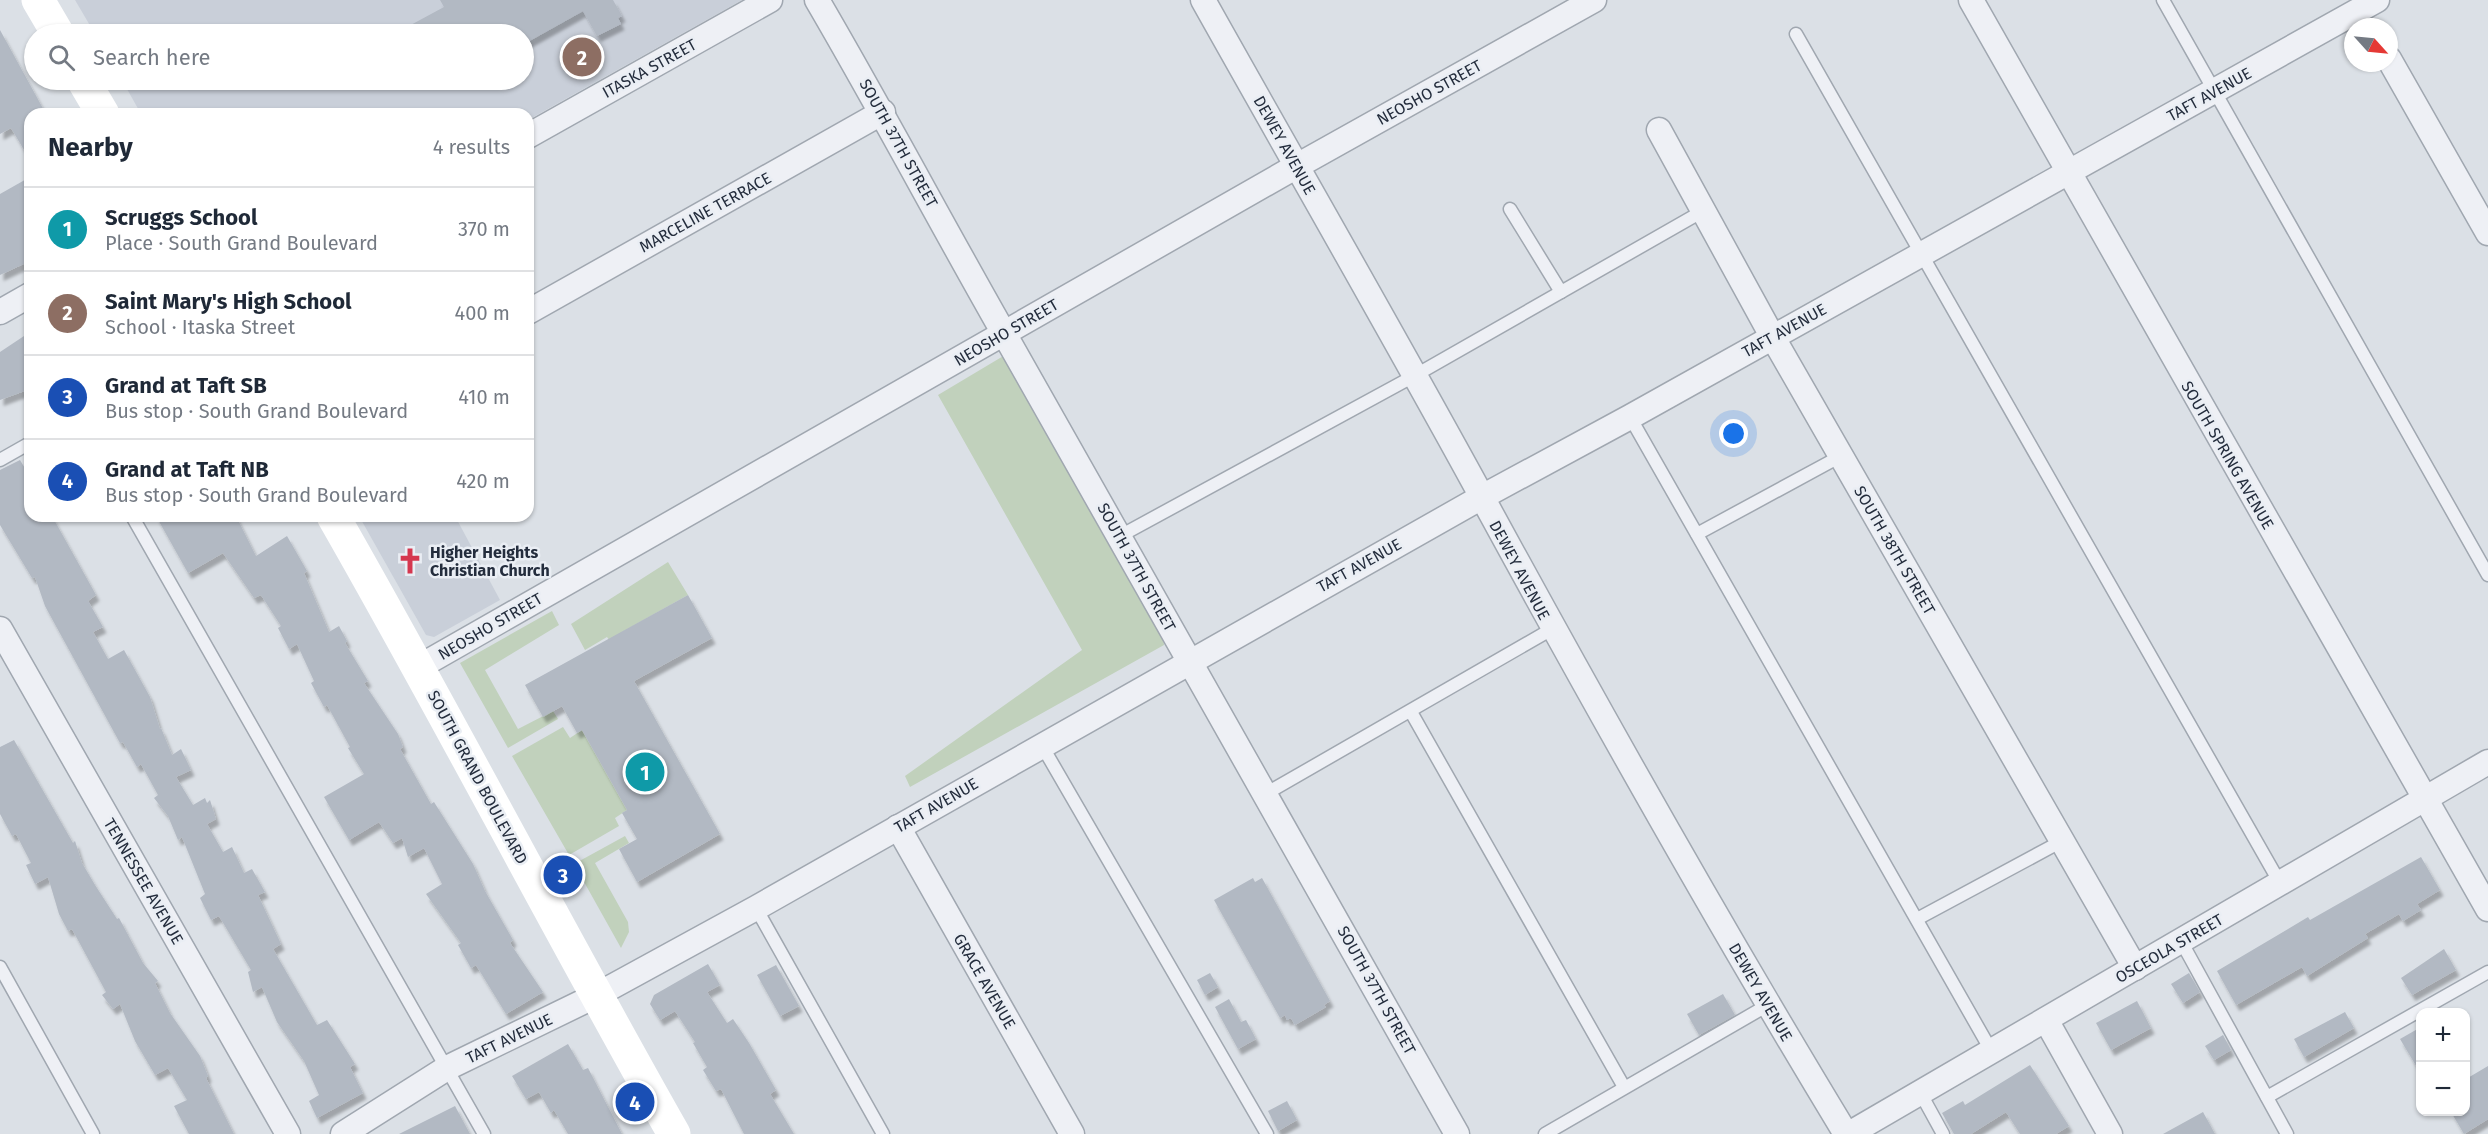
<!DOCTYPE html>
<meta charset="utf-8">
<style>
:root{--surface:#fff;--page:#f6f6f7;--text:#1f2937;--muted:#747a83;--line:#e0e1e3;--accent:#b45309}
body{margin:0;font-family:"Fira Sans",sans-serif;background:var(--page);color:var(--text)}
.controls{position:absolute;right:18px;bottom:18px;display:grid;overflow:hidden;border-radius:12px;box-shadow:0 2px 4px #0004}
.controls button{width:54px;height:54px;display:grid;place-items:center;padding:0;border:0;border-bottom:2px solid var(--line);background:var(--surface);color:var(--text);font:30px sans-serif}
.compass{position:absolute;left:2344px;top:18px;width:54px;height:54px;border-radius:50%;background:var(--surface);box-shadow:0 2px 4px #0004;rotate:117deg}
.you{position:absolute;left:1734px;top:434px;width:21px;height:21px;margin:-15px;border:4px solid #fff;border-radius:50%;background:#1a73e8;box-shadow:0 0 0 9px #1a73e833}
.badge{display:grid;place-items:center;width:39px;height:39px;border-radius:50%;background:var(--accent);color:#fff;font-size:20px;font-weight:700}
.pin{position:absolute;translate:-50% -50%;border:3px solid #fff;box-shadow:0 2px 6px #0006}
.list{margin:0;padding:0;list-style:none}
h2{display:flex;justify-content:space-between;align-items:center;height:78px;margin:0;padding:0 24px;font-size:26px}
h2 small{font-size:20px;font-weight:400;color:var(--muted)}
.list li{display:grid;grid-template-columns:39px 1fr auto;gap:18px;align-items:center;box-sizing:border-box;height:84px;padding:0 24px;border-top:2px solid var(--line)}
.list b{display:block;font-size:22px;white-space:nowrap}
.list p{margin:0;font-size:20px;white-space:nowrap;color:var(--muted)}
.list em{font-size:20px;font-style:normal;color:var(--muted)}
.icon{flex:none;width:33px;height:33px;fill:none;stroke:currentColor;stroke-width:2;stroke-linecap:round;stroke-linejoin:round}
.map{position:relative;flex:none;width:2488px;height:1134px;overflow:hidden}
.search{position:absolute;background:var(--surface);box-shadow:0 2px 4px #0004;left:24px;top:24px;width:510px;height:66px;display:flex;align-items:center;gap:15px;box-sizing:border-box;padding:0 21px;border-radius:33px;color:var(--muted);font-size:22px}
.panel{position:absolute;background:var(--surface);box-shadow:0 2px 4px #0004;left:24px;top:108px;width:510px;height:414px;border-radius:18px}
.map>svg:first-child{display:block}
.built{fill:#c9cfd9}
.green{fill:#c1d1bc}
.building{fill:#b2b9c3;filter:url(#shadow)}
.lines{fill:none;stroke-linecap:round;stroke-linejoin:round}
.lane-casing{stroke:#a0a7b0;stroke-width:15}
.street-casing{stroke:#a0a7b0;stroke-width:27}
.lane{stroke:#eef0f5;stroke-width:12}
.street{stroke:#eef0f5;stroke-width:24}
.secondary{stroke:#fff;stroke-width:33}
.labels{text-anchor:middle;stroke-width:5;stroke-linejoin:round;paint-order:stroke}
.street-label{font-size:16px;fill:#242d3d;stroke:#eaeef4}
.poi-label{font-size:16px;font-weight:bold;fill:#242d3d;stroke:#eaeef4;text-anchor:start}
</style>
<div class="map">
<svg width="2488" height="1134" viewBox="0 0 2488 1134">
<defs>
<filter id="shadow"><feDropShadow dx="3.5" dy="6" stdDeviation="1.5" flood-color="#0004"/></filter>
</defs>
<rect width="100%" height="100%" fill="#dbe0e6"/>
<g class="built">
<path d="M75,0H742L528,120V114H141L122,80H524V34H95Z"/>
<path d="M359,516H455L500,600L434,637L426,635Z"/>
</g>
<g class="green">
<path d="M1005,355L1163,633L1164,645L910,787L905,776L1082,650L938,395Z"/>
<path d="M668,562L688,595L622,632L612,644L607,637L585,650L571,624Z"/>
<path d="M552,611L559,625L485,670L518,729L553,711L558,719L508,748L460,663Z"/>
<path d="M563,727L570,738L582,730L627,810L615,818L619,826L569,855L512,756Z"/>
<path d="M625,836L629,843L595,863L628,922L629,932L621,948L574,864Z"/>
</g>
<g class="building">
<path d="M440,0H613L622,16L618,18L621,24L597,36L583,11L524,44V34H394L444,7Z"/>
<path d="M0,30L46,114H30V160L11,128L0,134Z"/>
<path d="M30,177V261L0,275V194Z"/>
<path d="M24,336L30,347V389L0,400V352Z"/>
<path d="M20,460L30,477V516H52L96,595L88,601L103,627L93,632L108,659L124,650L150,697L160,729L161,728L172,755L181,749L191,770L176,777L193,805L205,798L207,803L210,800L216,819L207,824L223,852L232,847L244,873L252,869L265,892L258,895L281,944L273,949L317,1025L327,1020L355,1064L350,1067L363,1093L317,1118L309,1101L319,1095L304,1061L277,1022L262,987L253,992L248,972L251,970L219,916L211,920L200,898L205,894L182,837L178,840L168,816L154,798L158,795L141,764L137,767L123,742L120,743L45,606L35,577L32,578L0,525V470Z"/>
<path d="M156,516H236L256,556L287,536L307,571L304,573L329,632L339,626L347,641L345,643L368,681L364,683L398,734L403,747L400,749L431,804L434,802L473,864L485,891L513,940L510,943L543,992L506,1014L476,965L471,968L458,945L461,943L426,894L442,884L424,848L408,857L402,838L393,843L379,822L349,840L324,797L364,774L348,748L350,747L327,705L324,707L311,683L314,681L297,644L289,649L278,628L281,626L261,595L254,598L223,553L188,573Z"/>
<path d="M688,595L712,638L634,681L720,834L637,882L619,849L637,839L622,813L627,810L582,730L577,733L562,706L543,717L525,685Z"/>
<path d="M14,740L73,843L75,841L82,863L95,885L117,919L119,918L143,963L158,981L155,983L170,1013L200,1056L208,1076L206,1078L234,1134H189L174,1106L187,1100L168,1068L155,1075L135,1041L120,1004L113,1009L102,995L106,992L72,929L68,931L59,914L48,877L35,884L26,865L31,863L16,834L12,836L0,814V747Z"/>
<path d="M2421,857L2440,890L2417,904L2421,910L2403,921L2399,914L2365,934L2368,938L2307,976L2302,967L2236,1005L2217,971L2283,932L2308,917L2310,920Z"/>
<path d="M1253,878L1255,882L1262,878L1330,1001L1324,1005L1326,1007L1295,1025L1291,1018L1287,1020L1285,1015L1280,1018L1214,900Z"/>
<path d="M2444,949L2456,970L2412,995L2401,978Z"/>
<path d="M708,964L720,985L707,992L727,1023L733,1019L749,1043L776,1090L770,1094L794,1134H744L721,1089L716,1091L703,1070L707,1067L693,1043L695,1042L675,1011L660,1020L650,1004L654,995Z"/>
<path d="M776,965L799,1006L780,1016L757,975Z"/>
<path d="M1210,973L1218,987L1205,995L1197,980Z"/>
<path d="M2189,973L2200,992L2183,1003L2171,984Z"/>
<path d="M1723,994L1735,1015L1699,1035L1687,1014Z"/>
<path d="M1229,999L1241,1022L1246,1020L1256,1039L1238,1049L1215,1007Z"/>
<path d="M2137,1001L2151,1028L2111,1050L2096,1023Z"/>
<path d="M2345,1012L2354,1028L2304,1057L2294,1039Z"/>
<path d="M2421,1027V1074L2400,1039Z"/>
<path d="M2223,1035L2231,1050L2214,1060L2205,1046Z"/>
<path d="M568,1044L583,1070L588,1068L622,1134H568L554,1110L551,1113L539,1092L526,1099L512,1076Z"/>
<path d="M2030,1065L2069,1126L2056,1134H2020L2006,1112L1971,1134H1954L1942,1113L1963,1101L1965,1105Z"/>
<path d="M2488,1066V1119L2464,1134L2451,1112H2466V1079Z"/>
<path d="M1287,1101L1297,1120L1278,1131L1268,1111Z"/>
<path d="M455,1106L470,1134H399Z"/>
<path d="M2203,1112L2215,1134H2163Z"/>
</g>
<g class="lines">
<g class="lane-casing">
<g id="lane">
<path d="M2163,0L2488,575"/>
<path d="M1796,34L2280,883"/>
<path d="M1510,209L1561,292"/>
<path d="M1630,417L1992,1052"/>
<path d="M0,460L30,443"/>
<path d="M132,516L484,1134"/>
<path d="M1697,534L1841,456"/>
<path d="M1120,536L1414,376L1703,211"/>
<path d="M1411,712L1624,1087"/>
<path d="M1041,744L1267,1134"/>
<path d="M1267,793L1552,629"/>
<path d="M756,908L883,1134"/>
<path d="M1917,919L2062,841"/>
<path d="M2181,941L2287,1134"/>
<path d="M0,967L93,1134"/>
<path d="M1921,1094L1943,1134"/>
<path d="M2267,1097L2488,972"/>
<path d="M1545,1134L1768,1005"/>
</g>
</g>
<g class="street-casing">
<g id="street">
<path d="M817,0C882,111 942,225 1006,337C1157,602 1308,867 1457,1134"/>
<path d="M1203,0C1296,166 1391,330 1482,497C1599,712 1719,925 1846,1134"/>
<path d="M1971,0L2488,909"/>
<path d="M2389,59L2488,233"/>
<path d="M1659,130L1772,336L2135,968"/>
<path d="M528,136L770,0"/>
<path d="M0,312L30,295"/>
<path d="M528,312L883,112"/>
<path d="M0,629L288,1134"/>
<path d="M419,667L1297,166L1594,0"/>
<path d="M898,827L1072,1134"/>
<path d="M2046,1020L2110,1134"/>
<path d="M343,1134L447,1068L595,996L756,908L1482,497L1630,417L2377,0"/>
<path d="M1849,1134L2488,762"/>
</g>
</g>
<use href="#lane" class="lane"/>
<use href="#street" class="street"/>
<g class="secondary">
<path d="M38,0L58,34"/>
<path d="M83,80L103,114"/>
<path d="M333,516C450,720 558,930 674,1134"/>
</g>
</g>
<defs>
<g id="church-bare" transform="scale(2.07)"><path d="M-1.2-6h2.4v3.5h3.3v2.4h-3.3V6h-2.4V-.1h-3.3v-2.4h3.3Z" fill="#d5374f" stroke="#eaeef4" stroke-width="2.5" paint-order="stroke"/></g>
</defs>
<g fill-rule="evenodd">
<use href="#church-bare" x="410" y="561"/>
</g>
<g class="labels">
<g class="street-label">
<text transform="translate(649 68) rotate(-29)" y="6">ITASKA STREET</text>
<text transform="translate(1429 92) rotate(-29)" y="6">NEOSHO STREET</text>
<text transform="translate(2209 94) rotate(-29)" y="6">TAFT AVENUE</text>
<text transform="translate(899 143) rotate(61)" y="6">SOUTH 37TH STREET</text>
<text transform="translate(1285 145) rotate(61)" y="6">DEWEY AVENUE</text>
<text transform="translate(705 212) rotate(-29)" y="6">MARCELINE TERRACE</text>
<text transform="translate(1784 330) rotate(-29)" y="6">TAFT AVENUE</text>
<text transform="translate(1006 332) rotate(-30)" y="6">NEOSHO STREET</text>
<text transform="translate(2228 455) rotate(60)" y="6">SOUTH SPRING AVENUE</text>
<text transform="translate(1895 550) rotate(60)" y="6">SOUTH 38TH STREET</text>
<text transform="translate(1359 565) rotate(-29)" y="6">TAFT AVENUE</text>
<text transform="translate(1137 567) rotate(61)" y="6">SOUTH 37TH STREET</text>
<text transform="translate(1520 570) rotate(62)" y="6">DEWEY AVENUE</text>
<text transform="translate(490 626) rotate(-30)" y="6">NEOSHO STREET</text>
<text transform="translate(478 777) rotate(62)" y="6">SOUTH GRAND BOULEVARD</text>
<text transform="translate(936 805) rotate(-30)" y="6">TAFT AVENUE</text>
<text transform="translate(144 881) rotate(60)" y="6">TENNESSEE AVENUE</text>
<text transform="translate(2169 948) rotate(-30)" y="6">OSCEOLA STREET</text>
<text transform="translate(985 981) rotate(60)" y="6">GRACE AVENUE</text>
<text transform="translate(1377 990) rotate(61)" y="6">SOUTH 37TH STREET</text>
<text transform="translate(1761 992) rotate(60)" y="6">DEWEY AVENUE</text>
<text transform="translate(509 1038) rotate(-26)" y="6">TAFT AVENUE</text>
</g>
<g class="poi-label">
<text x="430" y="558">Higher Heights<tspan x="430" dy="18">Christian Church</tspan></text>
</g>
</g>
</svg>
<div class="controls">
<button>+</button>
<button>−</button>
</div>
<svg class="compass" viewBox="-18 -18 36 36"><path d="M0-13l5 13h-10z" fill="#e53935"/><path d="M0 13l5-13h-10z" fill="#747a83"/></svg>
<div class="you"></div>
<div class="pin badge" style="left:645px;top:772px;background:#0f9aa8">1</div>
<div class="pin badge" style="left:582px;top:57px;background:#8d6e63">2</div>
<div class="pin badge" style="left:563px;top:875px;background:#1a4fb4">3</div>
<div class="pin badge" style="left:635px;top:1102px;background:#1a4fb4">4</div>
<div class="search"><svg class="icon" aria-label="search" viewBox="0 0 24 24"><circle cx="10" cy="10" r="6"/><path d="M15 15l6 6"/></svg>Search here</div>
<section class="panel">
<h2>Nearby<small>4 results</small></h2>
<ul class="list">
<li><span class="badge" style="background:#0f9aa8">1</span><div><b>Scruggs School</b><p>Place · South Grand Boulevard</p></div><em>370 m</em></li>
<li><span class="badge" style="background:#8d6e63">2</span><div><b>Saint Mary's High School</b><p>School · Itaska Street</p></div><em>400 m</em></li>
<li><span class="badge" style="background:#1a4fb4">3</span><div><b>Grand at Taft SB</b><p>Bus stop · South Grand Boulevard</p></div><em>410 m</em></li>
<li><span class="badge" style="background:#1a4fb4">4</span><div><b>Grand at Taft NB</b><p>Bus stop · South Grand Boulevard</p></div><em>420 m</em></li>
</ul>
</section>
</div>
